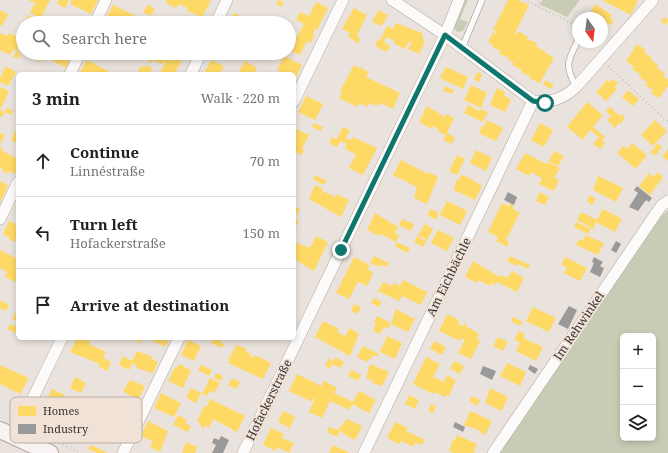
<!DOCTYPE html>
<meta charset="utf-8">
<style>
:root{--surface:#fff;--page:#f2f2f2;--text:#222;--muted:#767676;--line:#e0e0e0}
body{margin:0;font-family:"Noto Serif",serif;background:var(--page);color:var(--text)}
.controls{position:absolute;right:12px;bottom:12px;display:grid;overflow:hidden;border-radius:6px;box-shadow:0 2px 6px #0003}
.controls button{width:36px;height:36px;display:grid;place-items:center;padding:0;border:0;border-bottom:1px solid var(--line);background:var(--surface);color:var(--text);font:20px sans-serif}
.compass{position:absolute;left:572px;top:12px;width:36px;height:36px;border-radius:50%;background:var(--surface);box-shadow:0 2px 6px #0003;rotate:166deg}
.stop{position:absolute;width:12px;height:12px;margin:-9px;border:3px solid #0f766e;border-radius:50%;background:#fff}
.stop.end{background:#0f766e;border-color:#fff;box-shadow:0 1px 4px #0008}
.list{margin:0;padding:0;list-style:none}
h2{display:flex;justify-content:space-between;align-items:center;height:52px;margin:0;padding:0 16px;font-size:17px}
h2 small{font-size:13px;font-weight:400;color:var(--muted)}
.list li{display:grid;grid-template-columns:26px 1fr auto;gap:12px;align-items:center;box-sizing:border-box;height:72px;padding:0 16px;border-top:1px solid var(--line)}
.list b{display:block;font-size:15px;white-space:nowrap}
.list p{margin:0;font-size:13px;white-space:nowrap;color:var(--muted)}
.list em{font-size:13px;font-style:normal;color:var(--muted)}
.icon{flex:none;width:22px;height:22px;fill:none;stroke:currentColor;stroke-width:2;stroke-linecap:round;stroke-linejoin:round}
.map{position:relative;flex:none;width:668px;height:453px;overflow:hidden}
.search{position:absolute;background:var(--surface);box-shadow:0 2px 6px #0003;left:16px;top:16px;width:280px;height:44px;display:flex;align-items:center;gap:10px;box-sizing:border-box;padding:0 14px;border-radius:22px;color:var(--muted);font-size:15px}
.panel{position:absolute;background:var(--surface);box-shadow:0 2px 6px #0003;left:16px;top:72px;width:280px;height:268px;border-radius:6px}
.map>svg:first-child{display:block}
.green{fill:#c9ccb5;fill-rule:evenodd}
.homes{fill:#ffd966}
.industry{fill:#999}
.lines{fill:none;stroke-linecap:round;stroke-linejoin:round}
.lane-casing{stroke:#aea8a3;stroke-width:7}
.street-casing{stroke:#aea8a3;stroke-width:12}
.secondary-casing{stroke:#aea8a3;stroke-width:18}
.path{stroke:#c5c3c0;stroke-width:2;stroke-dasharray:1 3;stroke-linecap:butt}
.lane{stroke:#fcfbfa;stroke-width:5.5}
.street{stroke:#fcfbfa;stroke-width:11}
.secondary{stroke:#f8f2f2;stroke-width:16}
.route{stroke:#0f766e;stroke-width:5}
.labels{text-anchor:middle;stroke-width:4;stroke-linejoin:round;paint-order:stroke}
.street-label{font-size:12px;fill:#3a3430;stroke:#f0e2d7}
.key{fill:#f0e2d7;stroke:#b9aea5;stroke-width:1}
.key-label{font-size:11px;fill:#3a3430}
</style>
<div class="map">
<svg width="668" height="453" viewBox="0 0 668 453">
<rect width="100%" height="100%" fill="#eae3dd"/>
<g class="green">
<path d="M465,0H468L460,19L468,22L463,31L457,32L454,28Z"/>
<path d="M543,0H580L567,17L539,4Z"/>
<path d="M668,210V453H498L662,215ZM623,336H653V438H623Z"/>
</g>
<g class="homes">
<path d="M28,0H50L41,18L30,13L35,3Z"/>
<path d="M59,0H69L65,8L57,4Z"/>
<path d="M72,0H98L91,14L70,4Z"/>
<path d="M167,0H208L211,1L202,17L187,11L188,8L179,4L176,8L166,3Z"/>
<path d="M278,0L284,2L282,7L276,4Z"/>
<path d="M508,0H518L529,5L515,33L517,34L518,31L528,37L527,39L537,43L536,46L554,58L540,83L530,79L531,77L521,72L522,70L512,65L514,63L508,60L509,58L499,54L501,51L492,47L493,45L488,42L493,32L496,34L497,32L493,30Z"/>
<path d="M602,0H638L631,15Z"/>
<path d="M316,2L328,8L317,30L315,29L313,33L315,34L311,43L307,41L300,55L289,50V39L292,34L297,37L304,24L296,20L300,12L309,16Z"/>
<path d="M595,4L612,15L610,18L614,21L611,25L607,23L603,31L602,18H588Z"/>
<path d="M113,5L138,17L135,23H115L106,19Z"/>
<path d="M148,5L155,9L151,16L143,12Z"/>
<path d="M354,8L367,15L357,35L360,39L358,43L348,37L350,33L342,29Z"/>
<path d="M0,10L8,14L2,26L0,25Z"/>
<path d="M379,10L388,15L382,26L372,22Z"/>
<path d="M234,13L246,19L256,23H228Z"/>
<path d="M28,15L40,21L39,23L25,22Z"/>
<path d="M67,15L85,23H61L63,19H66Z"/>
<path d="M175,16L184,21L183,23H172Z"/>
<path d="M664,17L668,19L667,25L661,22Z"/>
<path d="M396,23L422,33L423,40L425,42L419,54L408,49L412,42L409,41L405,49L393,43L394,40L386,37L384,42L390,46L387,52L375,46L378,39L380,40L387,26L393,29Z"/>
<path d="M0,33L7,36L9,33L23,40L17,51L21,54L18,59L13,57L16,51L13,49L10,55L0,50Z"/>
<path d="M637,44L646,50L644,52L652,58L651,60L658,65L657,68L665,73L663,76L668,79V86L659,98L651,93L653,90L645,85L647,82L639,77L641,75L632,69L634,67L626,61Z"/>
<path d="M33,53L43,57L40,62L31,58Z"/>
<path d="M50,53H73L66,68L47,58Z"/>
<path d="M138,53H180L184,55L175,74H159L165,63L163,62L161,64L153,60L152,63L137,55Z"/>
<path d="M252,53H262L260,57L256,55L255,57L251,55Z"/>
<path d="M284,56L302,65L295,79L294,74H285L277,70Z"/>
<path d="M87,60L114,74H79Z"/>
<path d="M211,60L224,66L220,73L223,74H204Z"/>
<path d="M245,61L257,68L254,74H245L239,71Z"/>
<path d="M146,65L152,68L151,71L156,74H137L141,66L145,67Z"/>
<path d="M354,65L359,68L363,67L362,69L369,72L366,77L400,93L393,109L380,103L378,106L375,104V106L369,103L367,107L359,103L357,107L339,98L342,92L340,91Z"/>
<path d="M6,66L16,72L8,86L0,82V78Z"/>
<path d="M446,67L468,77L463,89L440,78Z"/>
<path d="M477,72L482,75L479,82L474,80Z"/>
<path d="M612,79L618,83L615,87L617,89L606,101L596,92L607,80L609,82Z"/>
<path d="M545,80L554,85L551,89L543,84Z"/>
<path d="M471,85L487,93L481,108L464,100Z"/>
<path d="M445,86L454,90L452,94L443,91Z"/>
<path d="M0,87L9,91L0,110L5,112L2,117L0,116Z"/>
<path d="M497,88L505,92L504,95L511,100L505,112L490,105Z"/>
<path d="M628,90L639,99L633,106L622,97Z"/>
<path d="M306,96L323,104L315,120L298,112Z"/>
<path d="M587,102L603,115L593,127L605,137L602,140L605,143L600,149L593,144L599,137L590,130L583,140L567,127Z"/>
<path d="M468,105L480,111L481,109L488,112L483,122L464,113Z"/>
<path d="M427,106L445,117L446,114L454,118L447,133L455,137L452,144L443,140L446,135L437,131L439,129L433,126L432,129L419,122Z"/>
<path d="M7,107L13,111L11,115L5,112Z"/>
<path d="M610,107L620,116L622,114L625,117L621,124L619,123L615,128L607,120L611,116L606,111Z"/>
<path d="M487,120L503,128L496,141L480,134L481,126L484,127Z"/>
<path d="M655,120L667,131L653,146L641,135Z"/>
<path d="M314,123L323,127L321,131L312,127Z"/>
<path d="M540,123L553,130L544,147L531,140Z"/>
<path d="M18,126V144L11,140Z"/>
<path d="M343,127L350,130L346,138L352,140L353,137L377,148L363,175L349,168L356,154L345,149L347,144L341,141L337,147L329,143L332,137L337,139Z"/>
<path d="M294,128L309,135L302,149L304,150L302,155L294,151Z"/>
<path d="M0,133L5,135L0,144Z"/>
<path d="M632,143L647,155L636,169L617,153L623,146L627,149Z"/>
<path d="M658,143L662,147L655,156L651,152Z"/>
<path d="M0,147L2,148L1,150L18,159V168L15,174L8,171L7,174L2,171L3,169L0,167Z"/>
<path d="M668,149V161L662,156Z"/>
<path d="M476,150L492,158L486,171L470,163Z"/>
<path d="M554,151L564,156L558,166L549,161Z"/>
<path d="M525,153L547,164L548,162L560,168L554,178L559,180L554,191L539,184L542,178L531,172L529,176L516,169Z"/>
<path d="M457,155L465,159L457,175L449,171Z"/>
<path d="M401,160L428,174L429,172L438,177L427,204L414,198L417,187L393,175Z"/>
<path d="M657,172L663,177L650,195L639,186L649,173L654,177Z"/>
<path d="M315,175L327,181L324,185L313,179Z"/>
<path d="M461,175L468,177L482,186L475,200L454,190L456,180H459Z"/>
<path d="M598,176L623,188L616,202L593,190Z"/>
<path d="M0,181L8,185L0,203Z"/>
<path d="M315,185L323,189L319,197L323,191L335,197L336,194L349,200L341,217L309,199Z"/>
<path d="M540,192L549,197L545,205L536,201Z"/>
<path d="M590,195L596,199L592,205L587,201Z"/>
<path d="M447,201L467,211L460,225L440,215Z"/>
<path d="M502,203L509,207L510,203L514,205L512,208L520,213L506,240L509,242L507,247L496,241L498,237L488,232Z"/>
<path d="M294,206L300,209L295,218L299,221L294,230Z"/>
<path d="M431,209L439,213L436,220L427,215Z"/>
<path d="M603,209L622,219L615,232L596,222L593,229L577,220L581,212L597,220Z"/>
<path d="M375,213L398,227L395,233L399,235L396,242L381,234L379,236L367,230Z"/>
<path d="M402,219L414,224L411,231L399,225Z"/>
<path d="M9,221L18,225V242L9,240L10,238L3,234Z"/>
<path d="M576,222L591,229L588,234L574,227Z"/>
<path d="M425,224L433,229L427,240L418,235Z"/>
<path d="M438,230L454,238L447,251L431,243Z"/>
<path d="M585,235L604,243L598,255L576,245L579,239L583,241Z"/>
<path d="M316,236L328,242L314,271L294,259V242L310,248Z"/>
<path d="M417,236L426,241L423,247L414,242Z"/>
<path d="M397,242L410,248L407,253L395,246Z"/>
<path d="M0,250L18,259V272L16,276L18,278L16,282L5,277L7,272L0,268Z"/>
<path d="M374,256L389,263L387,267L381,265L380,267L370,263Z"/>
<path d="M510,256L530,265L528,269L518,264L516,266L507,261Z"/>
<path d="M354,257L370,265L367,270H370L373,274L367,286L358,282L349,299L336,293Z"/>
<path d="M565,257L587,268L580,281L564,273L567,267L561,265Z"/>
<path d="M473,261L500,277L501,275L508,278L512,271L524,278L517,292L497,282L495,285L492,283L490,286L479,280L477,283L465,277Z"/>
<path d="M403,280L427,292L421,305L402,296L399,301L378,291L383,282L392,286L394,283L400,286Z"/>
<path d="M374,298L382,302L379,307L371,303Z"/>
<path d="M0,300L9,305L6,311L0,308Z"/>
<path d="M354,304L361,307L358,314L351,311Z"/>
<path d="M533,307L556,318L549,332L526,321Z"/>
<path d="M18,308V321L12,319Z"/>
<path d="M396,309L415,319L408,332L391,324Z"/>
<path d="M447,314L459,320L458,324L464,326V324L468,326L467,328L469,329L470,328L479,334L477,339L480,341L471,359L458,353L465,340L462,338L460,341L439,331Z"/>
<path d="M377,316L391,323L388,329L384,327L380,334L373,331L376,323L374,322Z"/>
<path d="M513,317L523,322L520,326L511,321Z"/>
<path d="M323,321L339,329L337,332L345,336L350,328L359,334L350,356L315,337Z"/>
<path d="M10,324L17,327L18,324V334L7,329Z"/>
<path d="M519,331L525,334L523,338L543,347L536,361L516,351L520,342L514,340Z"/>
<path d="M387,336L402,343L395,359L380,352Z"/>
<path d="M498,337L508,342L503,351L493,346Z"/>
<path d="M77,338H83L91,342L89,344L106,352L103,358L111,362L107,371L98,366L100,364L70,352Z"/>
<path d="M132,338H143L140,343Z"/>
<path d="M147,338H170L165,347Z"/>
<path d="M214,338H222L220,342L224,344L222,348L211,343Z"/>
<path d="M188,340L201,346L194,361L181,355Z"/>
<path d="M434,341L446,347L442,355L430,349Z"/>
<path d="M237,345L247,349L246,351L251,354L250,356L254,358L255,355L271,363L263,379L228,363L230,359H228Z"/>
<path d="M363,346L379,354L377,357L373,355L370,360L368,359L367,362L357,357Z"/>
<path d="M137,351L153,357L152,359L158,362L153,373L136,368L137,366L132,363L129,370L119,365L123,356L132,361Z"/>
<path d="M335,357L344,362L341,368L332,364L330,369L325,366L329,358L334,361Z"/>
<path d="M426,357L440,364L433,377L444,382L447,375L456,380L449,396L446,395L445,397L434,392L433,394L413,384Z"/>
<path d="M454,361L464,366L460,374L450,369Z"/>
<path d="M507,363L526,372L520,386L500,376Z"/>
<path d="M179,364L191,370L183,388L168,381L175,367L177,368Z"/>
<path d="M370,364L389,372L382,386L372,383L373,381L366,378Z"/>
<path d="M0,365L29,378L20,394L0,384Z"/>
<path d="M201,365L212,370L209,376L198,370Z"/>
<path d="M351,370L361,375L358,381L348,376Z"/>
<path d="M216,373L223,376L221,381L214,378Z"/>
<path d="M297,374L321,386L324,381L337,388L334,393L353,402L359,391L376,400L369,413L352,404L350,410L330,401L322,418L309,412L315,399L313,398L312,402L289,391Z"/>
<path d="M75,377L86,383L81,393L70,388Z"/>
<path d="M210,378L220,383L214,393L210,391L207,396L202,394Z"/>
<path d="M232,378L240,382L237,389L228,385Z"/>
<path d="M130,380L145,386L138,401L123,391Z"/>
<path d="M191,388L201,393L196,403L186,398Z"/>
<path d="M490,388L508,397L502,411L485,403Z"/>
<path d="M52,389L65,395L64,397L85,409L78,417L83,419L75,434L61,427L67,418L65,414L57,410V412L44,406Z"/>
<path d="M161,393L181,403L174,417L154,408Z"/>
<path d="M409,395L419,400L415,409L405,404Z"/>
<path d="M472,396L480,400L477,406L469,401Z"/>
<path d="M210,399L245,416L237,432L213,419L209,428L205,426L203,428L201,427V424L197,422L204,406L207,407Z"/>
<path d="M431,404L436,406L433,413L428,411Z"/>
<path d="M283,411L295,417L290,428L278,422Z"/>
<path d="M470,411L492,421L485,435L480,432L479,430L464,425Z"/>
<path d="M178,415L187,420L186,424L191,426L188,432L173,425Z"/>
<path d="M347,419L362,426L356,439L354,438L353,440L340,431L337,437L327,432L329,427L338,430Z"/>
<path d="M148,421L168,431L160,452L150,447L153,441L141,436Z"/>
<path d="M395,422L408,428L406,431L425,440L422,445L415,442L414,447L401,441L399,444L387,438Z"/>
<path d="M271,428L284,434L282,438L294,443L289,453L277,447L276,451L263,445Z"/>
<path d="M457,435L477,444L474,453H454L449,451L453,439L455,440Z"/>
<path d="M186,442L197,447L195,453H182Z"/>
<path d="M91,445L108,453H97L88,449Z"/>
<path d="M333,445L350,453H329Z"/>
</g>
<g class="industry">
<path d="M637,186L652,198L649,202L646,200L638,211L629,207L638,193L634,190Z"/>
<path d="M508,192L517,197L514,205L504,200Z"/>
<path d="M616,241L621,244L616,253L611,250Z"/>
<path d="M594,257L603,262L600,266L604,268L600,277L590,272L594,263L592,262Z"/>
<path d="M569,306L577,310L568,329L558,324Z"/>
<path d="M530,365L538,369L535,374L528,369Z"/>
<path d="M483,366L496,371L492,380L480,374Z"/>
<path d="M455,422L465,427L463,432L453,427Z"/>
<path d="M221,436L229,440L223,453H212L216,445L212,443L214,438L219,440Z"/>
</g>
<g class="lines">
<g class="lane-casing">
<g id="lane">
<path d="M462,48L482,0"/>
<path d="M576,87C564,64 568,61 578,40"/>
</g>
</g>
<g class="street-casing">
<g id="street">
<path d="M392,0L445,35L533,101C551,103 563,99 576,87L653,0"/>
<path d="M95,23L106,0"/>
<path d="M216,23L227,0"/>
<path d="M70,74L80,53"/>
<path d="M191,74L201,53"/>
<path d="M294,101L343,0"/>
<path d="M0,219L18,182"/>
<path d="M14,437L62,338"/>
<path d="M123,453L179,338"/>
<path d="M243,453L445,35L459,0"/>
<path d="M364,453L533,101"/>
<path d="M493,453L661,206L668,201"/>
</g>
</g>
<g class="secondary-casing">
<path id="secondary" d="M0,430L50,453"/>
</g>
<g class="path">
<path d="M524,0L578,26"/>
<path d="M536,5L539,0"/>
<path d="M608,66L668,122"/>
<path d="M541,401L607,442"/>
<path d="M653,426L668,413"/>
<path d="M59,443L81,453"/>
<path d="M625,447L636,438"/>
<path d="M611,453L607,442H616L632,453"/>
</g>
<use href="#lane" class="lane"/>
<use href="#street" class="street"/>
<use href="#secondary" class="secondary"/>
</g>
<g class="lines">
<path class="route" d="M341,250L445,35L533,101L545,103"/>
</g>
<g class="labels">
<g class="street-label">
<text transform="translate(449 277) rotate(-64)" y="4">Am Eichbächle</text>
<text transform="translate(579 326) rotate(-56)" y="4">Im Rehwinkel</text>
<text transform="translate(269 400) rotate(-64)" y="4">Hofackerstraße</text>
</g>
</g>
<rect x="10" y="397" width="132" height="46" rx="6" class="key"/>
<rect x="18" y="406" width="18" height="10" fill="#ffd966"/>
<rect x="18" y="424" width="18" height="10" fill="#999"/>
<g class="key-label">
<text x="43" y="415">Homes</text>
<text x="43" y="433">Industry</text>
</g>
</svg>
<div class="controls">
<button>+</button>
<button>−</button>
<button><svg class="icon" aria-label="layers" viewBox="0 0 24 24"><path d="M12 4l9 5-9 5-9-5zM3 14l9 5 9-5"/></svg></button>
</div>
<svg class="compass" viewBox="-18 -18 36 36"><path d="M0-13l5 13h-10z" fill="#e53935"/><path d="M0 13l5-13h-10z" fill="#767676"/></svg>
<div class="stop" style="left:545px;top:103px"></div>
<div class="stop end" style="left:341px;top:250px"></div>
<div class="search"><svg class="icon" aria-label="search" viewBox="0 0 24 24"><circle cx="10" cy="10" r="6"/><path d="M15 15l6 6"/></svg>Search here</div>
<section class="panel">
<h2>3 min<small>Walk · 220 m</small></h2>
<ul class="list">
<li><svg class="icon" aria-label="ahead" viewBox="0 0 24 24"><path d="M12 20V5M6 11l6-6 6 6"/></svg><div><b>Continue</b><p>Linnéstraße</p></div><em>70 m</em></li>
<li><svg class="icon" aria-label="left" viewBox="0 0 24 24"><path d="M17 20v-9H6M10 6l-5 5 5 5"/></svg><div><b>Turn left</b><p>Hofackerstraße</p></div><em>150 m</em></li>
<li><svg class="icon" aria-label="arrive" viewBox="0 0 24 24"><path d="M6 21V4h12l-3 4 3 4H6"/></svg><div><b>Arrive at destination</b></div></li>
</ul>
</section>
</div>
